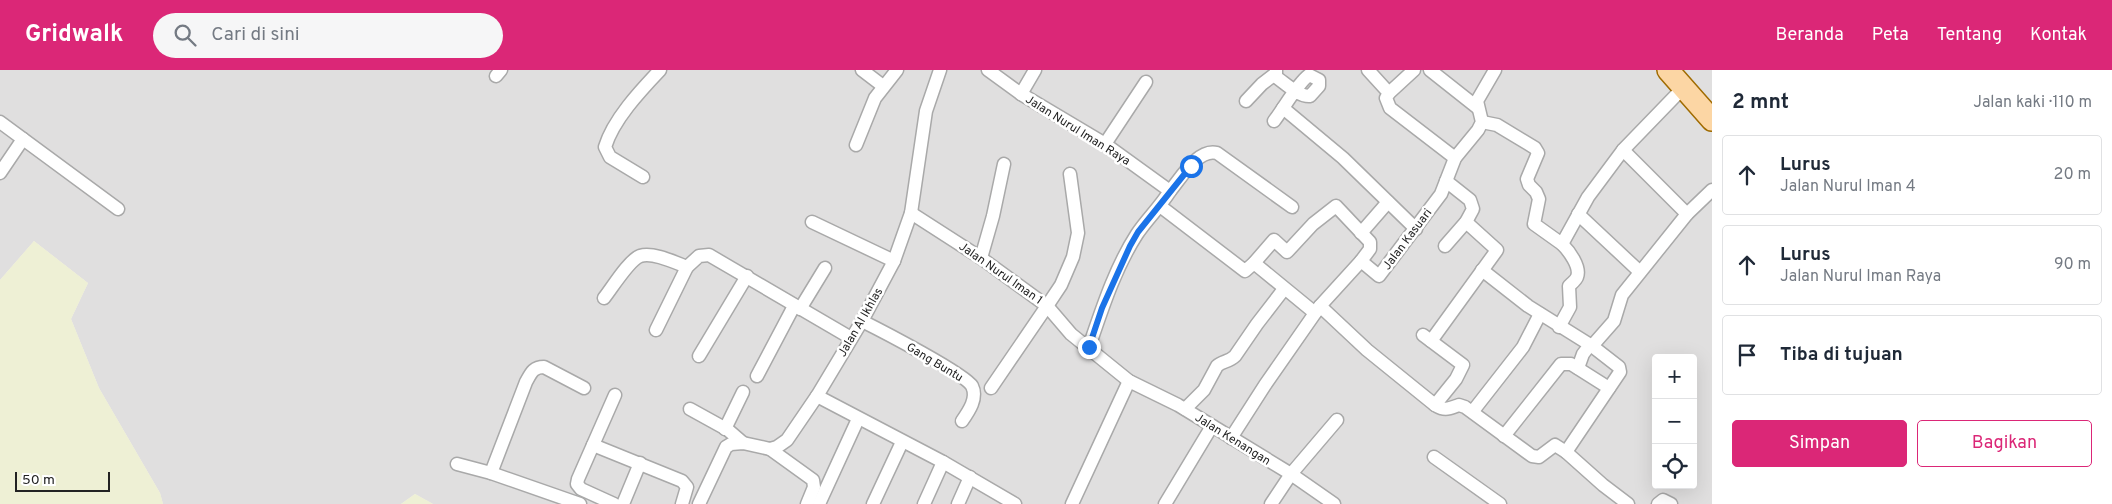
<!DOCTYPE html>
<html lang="id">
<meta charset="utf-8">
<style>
:root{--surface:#fff;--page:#f6f6f7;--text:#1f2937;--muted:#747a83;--line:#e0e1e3;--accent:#db2777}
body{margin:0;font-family:Overpass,sans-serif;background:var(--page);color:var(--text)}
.controls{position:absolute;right:15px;bottom:15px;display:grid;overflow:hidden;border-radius:5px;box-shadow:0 5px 20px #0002}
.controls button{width:45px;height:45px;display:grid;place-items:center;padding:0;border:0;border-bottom:1px solid var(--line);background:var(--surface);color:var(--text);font:25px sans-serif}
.scale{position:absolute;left:15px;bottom:12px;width:95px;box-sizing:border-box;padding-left:5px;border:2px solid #222;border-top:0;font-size:14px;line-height:18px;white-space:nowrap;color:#222;-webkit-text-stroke:4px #fff;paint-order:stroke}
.stop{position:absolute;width:15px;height:15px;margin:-11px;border:4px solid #1a73e8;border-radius:50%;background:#fff}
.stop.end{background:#1a73e8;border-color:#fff;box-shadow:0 1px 5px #0008}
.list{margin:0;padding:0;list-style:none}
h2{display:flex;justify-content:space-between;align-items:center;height:65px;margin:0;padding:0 20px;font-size:21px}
h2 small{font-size:16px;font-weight:400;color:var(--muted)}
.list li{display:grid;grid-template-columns:32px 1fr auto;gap:15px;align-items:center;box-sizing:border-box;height:80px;margin:0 10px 10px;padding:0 10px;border:1px solid var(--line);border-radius:5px}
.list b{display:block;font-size:19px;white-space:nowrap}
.list p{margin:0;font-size:16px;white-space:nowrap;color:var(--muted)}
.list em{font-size:16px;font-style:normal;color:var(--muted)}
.actions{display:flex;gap:10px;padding:15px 20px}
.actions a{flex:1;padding:11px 0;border:1px solid var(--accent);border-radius:5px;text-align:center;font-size:18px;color:var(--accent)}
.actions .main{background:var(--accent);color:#fff}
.icon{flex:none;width:28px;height:28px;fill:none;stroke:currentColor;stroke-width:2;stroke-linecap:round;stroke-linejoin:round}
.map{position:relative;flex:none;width:1712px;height:434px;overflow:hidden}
header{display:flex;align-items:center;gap:30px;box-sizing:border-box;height:70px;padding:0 25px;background:var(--accent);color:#fff}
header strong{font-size:24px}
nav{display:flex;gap:28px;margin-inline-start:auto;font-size:18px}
.search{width:350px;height:45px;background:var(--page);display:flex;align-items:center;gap:12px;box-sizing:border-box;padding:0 18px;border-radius:28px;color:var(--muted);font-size:19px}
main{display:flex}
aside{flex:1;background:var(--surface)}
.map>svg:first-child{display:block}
.residential{fill:#e0dfdf;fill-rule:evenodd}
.farmland{fill:#eef0d5}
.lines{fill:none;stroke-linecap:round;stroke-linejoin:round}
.street-casing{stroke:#a9a9a9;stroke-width:15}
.primary-casing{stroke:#a06b00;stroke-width:24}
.street{stroke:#fff;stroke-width:12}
.primary{stroke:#fcd6a4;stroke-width:21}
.route{stroke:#1a73e8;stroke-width:6}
.labels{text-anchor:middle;stroke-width:5;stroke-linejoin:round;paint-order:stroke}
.street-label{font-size:12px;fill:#222;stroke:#fff}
</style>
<header>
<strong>Gridwalk</strong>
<div class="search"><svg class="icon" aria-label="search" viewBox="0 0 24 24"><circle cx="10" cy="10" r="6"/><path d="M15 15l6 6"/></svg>Cari di sini</div>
<nav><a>Beranda</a><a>Peta</a><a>Tentang</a><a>Kontak</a></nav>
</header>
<main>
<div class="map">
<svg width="1712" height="434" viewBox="0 0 1712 434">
<rect width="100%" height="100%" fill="#f2efe9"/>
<path class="residential" d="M0,0H1712V434H433L415,424L401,434H163L160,423L99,318L71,249L88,213L34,171L0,210ZM1656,288H1693V415H1656Z"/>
<g class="farmland">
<path d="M34,171L88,213L71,249L99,318L160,423L163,434H0V210Z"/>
<path d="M415,424L433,434H401Z"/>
</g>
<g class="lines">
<g class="street-casing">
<g id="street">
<path d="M862,0L883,16"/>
<path d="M988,0L1021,24L1105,74L1170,121C1160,137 1147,149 1137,164C1115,198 1102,239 1089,277"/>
<path d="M1368,0L1389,23L1386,28L1390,38L1455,88"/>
<path d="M1430,0L1478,38"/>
<path d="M496,6L501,0"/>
<path d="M1389,23L1414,0"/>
<path d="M1021,24L1035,0"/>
<path d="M1246,31L1262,14L1275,4"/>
<path d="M1283,38L1343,88L1416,159"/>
<path d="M1274,51C1284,38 1297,14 1309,5L1319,10V16L1310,26C1299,27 1285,13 1276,7V0"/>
<path d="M0,52L118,139"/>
<path d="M1482,52L1497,55L1535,78L1538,83L1527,109L1529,115L1536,122L1539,129L1534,154L1562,174L1588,127L1623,80L1683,18"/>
<path d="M1105,74L1146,12"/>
<path d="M856,75L875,28L897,0"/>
<path d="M1623,80L1687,144"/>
<path d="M0,103L23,69"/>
<path d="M643,107L610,87L605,77C613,50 640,21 660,0"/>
<path d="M1170,121C1181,108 1198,78 1217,83L1292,137"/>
<path d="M1160,136L1245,201L1254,193L1274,170L1287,182L1313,154L1336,136L1370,172V179L1361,191"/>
<path d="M911,143L981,188L1047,236L1071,264L1129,311L1178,335L1291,404L1334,434"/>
<path d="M1578,144L1640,202"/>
<path d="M812,152L894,191"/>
<path d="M1361,163L1388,132"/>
<path d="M1445,176L1466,152L1473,139L1470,130L1446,111"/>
<path d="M981,188L993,146L1004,94"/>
<path d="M1254,193L1315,243"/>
<path d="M1482,200L1528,236L1592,276L1619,297L1620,302L1566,382"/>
<path d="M604,228C612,218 629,190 640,186C653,182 674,192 687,197L699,186L709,185L851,268"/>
<path d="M1320,236L1367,280L1435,335C1445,341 1448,339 1459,335L1465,337L1532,386L1539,387L1555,375L1566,382L1603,415L1628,434"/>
<path d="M800,239L825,198"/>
<path d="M862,251C880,260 965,304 972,316C978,328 969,341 962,351"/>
<path d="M1559,257L1570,237L1569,216C1572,213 1576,210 1577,207C1581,197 1569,181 1562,174"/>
<path d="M656,260L687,197"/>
<path d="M1423,265L1463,295L1456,309L1435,335"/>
<path d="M1431,271L1497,180L1466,152"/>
<path d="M1592,276L1614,251L1622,225L1687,144L1712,120"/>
<path d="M699,286L747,206"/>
<path d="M1578,298L1583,284L1590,275"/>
<path d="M757,306L794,236"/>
<path d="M991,318L1047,236L1061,215L1073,187L1078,163L1070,104"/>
<path d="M817,326L943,392L1015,434"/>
<path d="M690,339L728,360L743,373"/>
<path d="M1185,339L1204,320L1217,296C1222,291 1229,292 1235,286L1257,254L1284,219"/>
<path d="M1473,341L1523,277L1540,244"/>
<path d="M725,359L743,322"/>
<path d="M1504,366L1561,294H1571L1609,318"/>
<path d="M1231,368L1265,315L1320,236L1361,191L1379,206L1441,124L1455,88L1478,60L1482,52L1477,31L1495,0"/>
<path d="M593,375L682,411L687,417L682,434"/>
<path d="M770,379L813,410L814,417L807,434"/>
<path d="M1434,387L1500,434"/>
<path d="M457,394L491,403L580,434"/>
<path d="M491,403L526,312C531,303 533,297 544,297L584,318"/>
<path d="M614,434L581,419L577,414L578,409L615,325"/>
<path d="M623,434L640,393"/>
<path d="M699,434L726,377L731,374L743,373L770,379L777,377L787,370L817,326L862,251L894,191L911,143L926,41L940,0"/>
<path d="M819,434L858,349"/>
<path d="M873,434L902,372"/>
<path d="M924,434L943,392"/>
<path d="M958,434L970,407"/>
<path d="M1072,434L1129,311"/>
<path d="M1165,434L1212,356"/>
<path d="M1271,434L1291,404L1337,350"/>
<path d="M1658,434L1663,430L1671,434"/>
</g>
</g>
<g class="primary-casing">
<path id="primary" d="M1668,0L1712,50"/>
</g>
<use href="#street" class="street"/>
<use href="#primary" class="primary"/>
</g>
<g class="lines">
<path class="route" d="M1089,277L1102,238L1130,176L1138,162L1191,96"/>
</g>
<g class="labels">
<g class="street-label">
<text transform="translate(1078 60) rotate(32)" y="4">Jalan Nurul Iman Raya</text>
<text transform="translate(1407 169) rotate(-53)" y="4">Jalan Kasuari</text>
<text transform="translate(1001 203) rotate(35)" y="4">Jalan Nurul Iman 1</text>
<text transform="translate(860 252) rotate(-60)" y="4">Jalan Al Ikhlas</text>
<text transform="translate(935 292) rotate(31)" y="4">Gang Buntu</text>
<text transform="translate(1233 369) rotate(32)" y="4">Jalan Kenangan</text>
</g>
</g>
</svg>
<div class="controls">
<button>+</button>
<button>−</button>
<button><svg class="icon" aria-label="locate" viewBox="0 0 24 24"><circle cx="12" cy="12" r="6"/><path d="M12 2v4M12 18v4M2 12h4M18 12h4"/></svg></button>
</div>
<div class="scale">50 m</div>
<div class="stop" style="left:1191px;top:96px"></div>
<div class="stop end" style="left:1089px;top:277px"></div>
</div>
<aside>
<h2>2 mnt<small>Jalan kaki · 110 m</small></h2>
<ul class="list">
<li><svg class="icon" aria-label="ahead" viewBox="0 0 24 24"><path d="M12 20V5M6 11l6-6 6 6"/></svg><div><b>Lurus</b><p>Jalan Nurul Iman 4</p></div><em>20 m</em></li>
<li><svg class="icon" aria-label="ahead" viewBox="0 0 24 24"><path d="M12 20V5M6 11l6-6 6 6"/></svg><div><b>Lurus</b><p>Jalan Nurul Iman Raya</p></div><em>90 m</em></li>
<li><svg class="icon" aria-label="arrive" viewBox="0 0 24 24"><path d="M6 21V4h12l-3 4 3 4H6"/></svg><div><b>Tiba di tujuan</b></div></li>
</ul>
<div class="actions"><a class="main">Simpan</a><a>Bagikan</a></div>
</aside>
</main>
